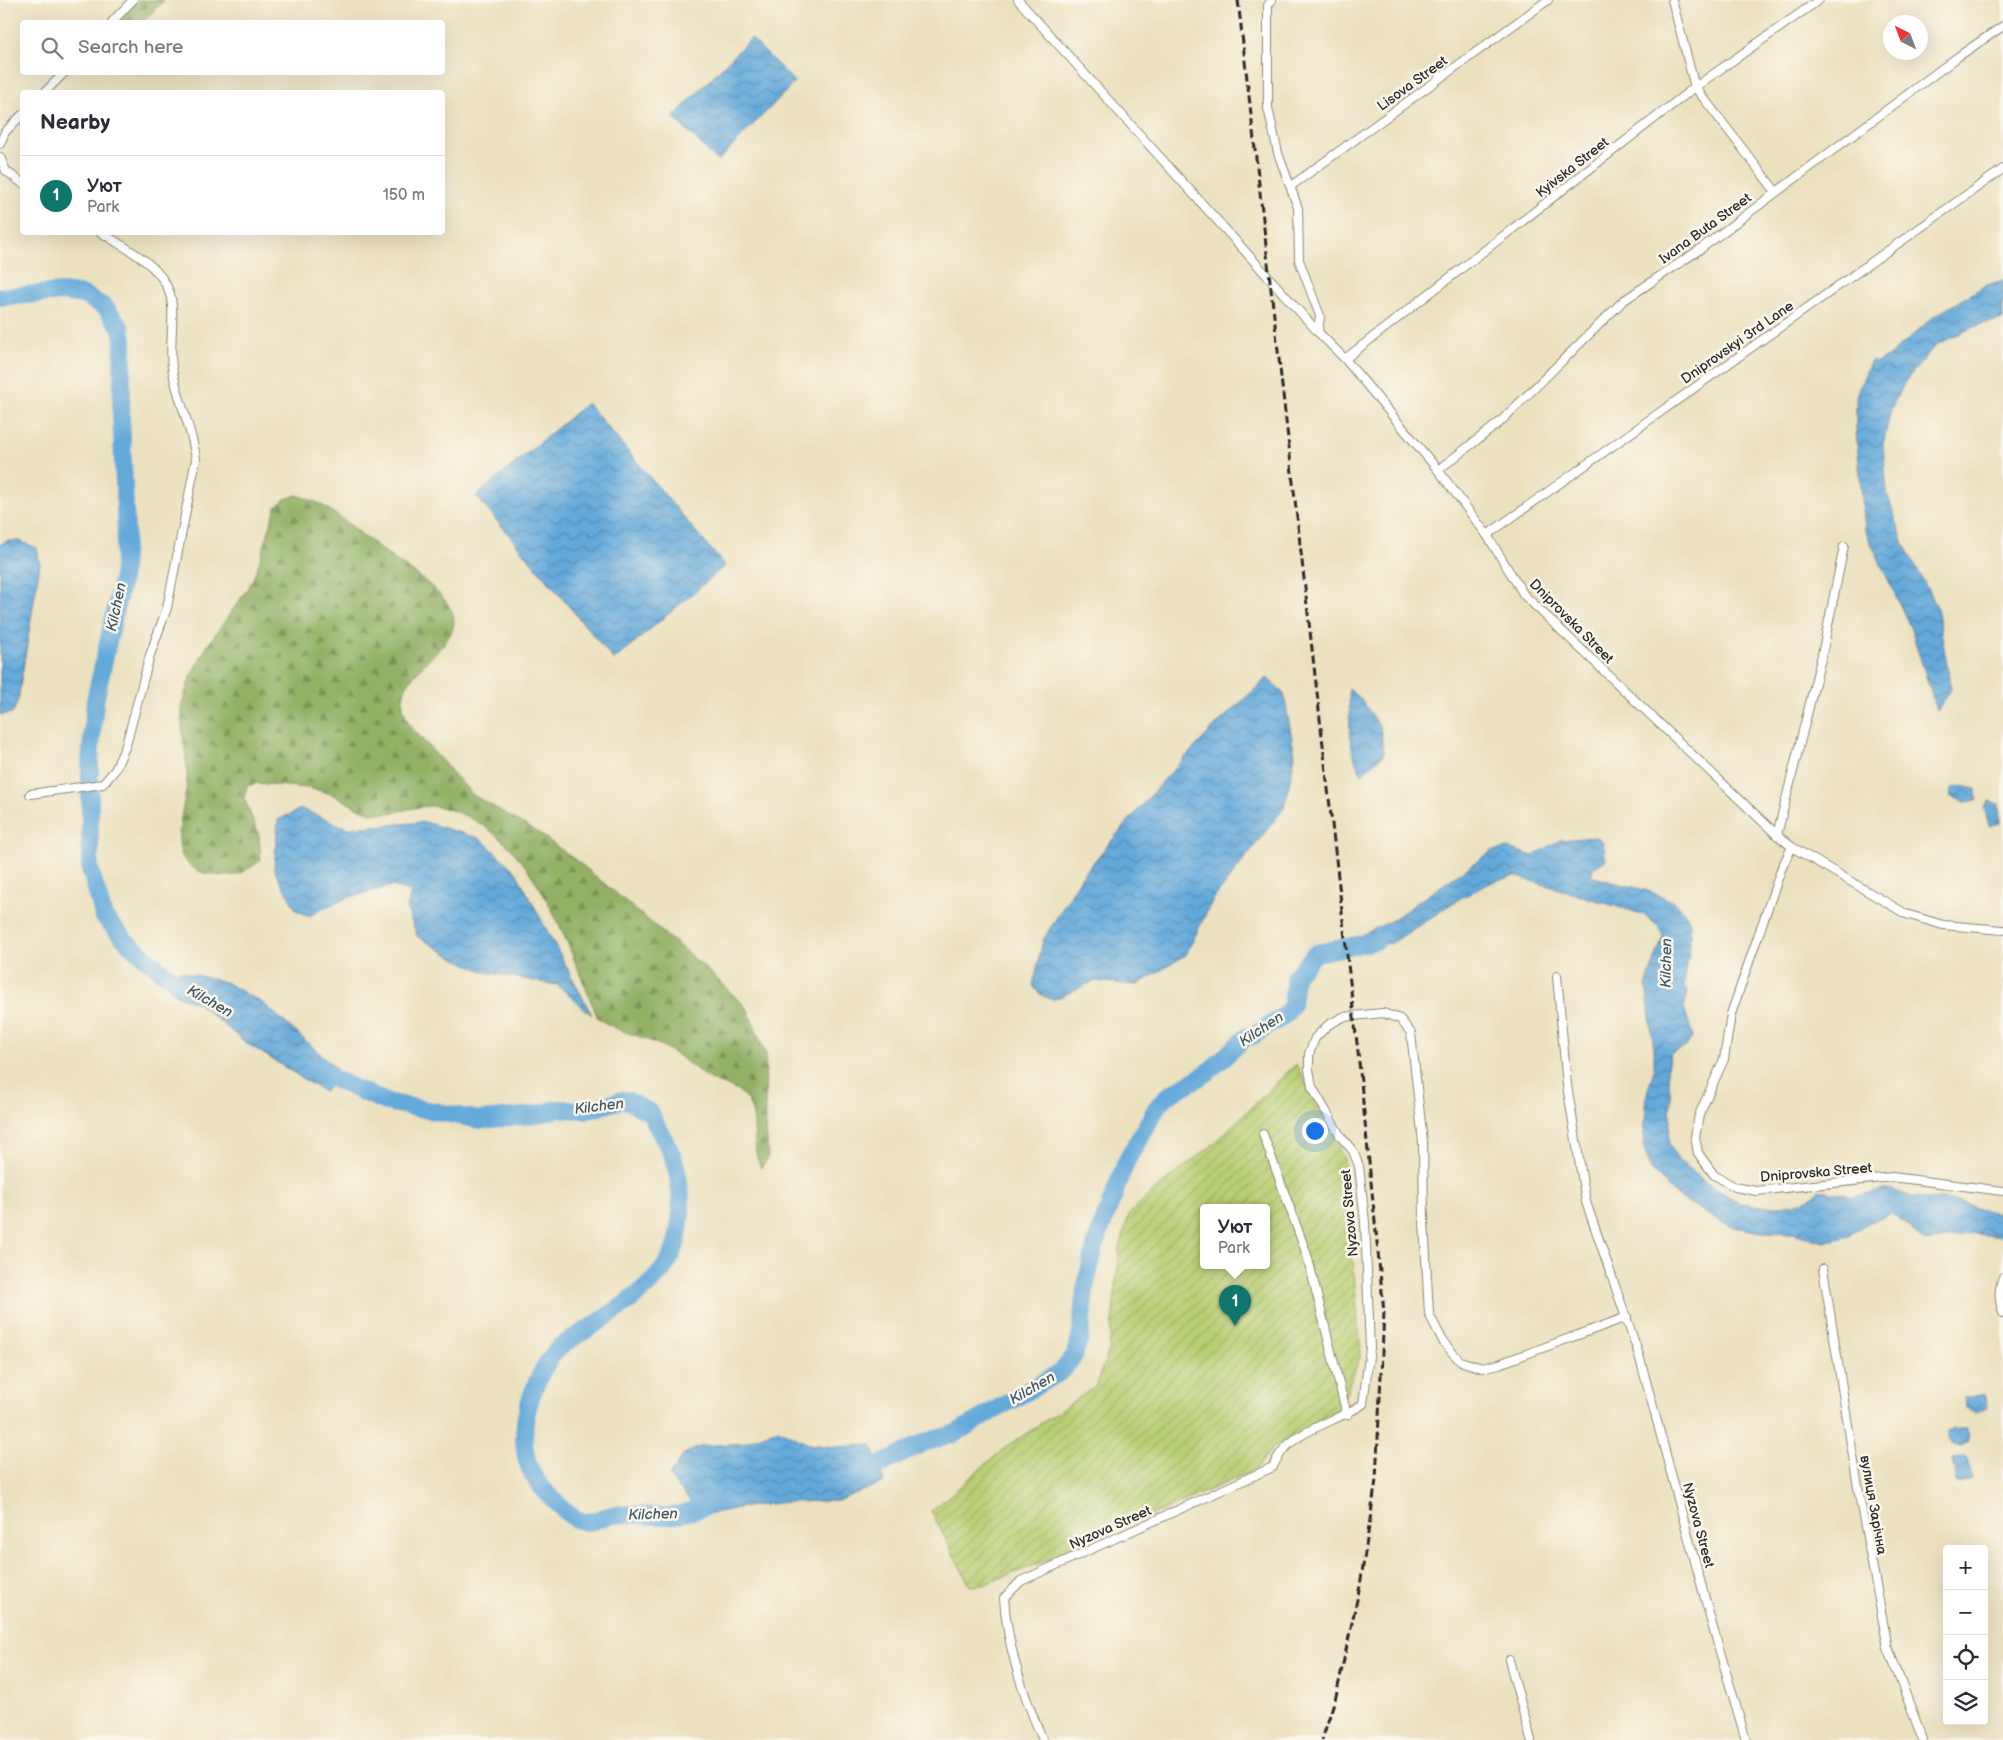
<!DOCTYPE html>
<meta charset="utf-8">
<style>
:root{--surface:#fff;--page:#f2f2f3;--text:#2b2b33;--muted:#7c7c81;--line:#e1e1e2;--accent:#0f766e}
body{margin:0;font-family:"Balsamiq Sans",sans-serif;background:var(--page);color:var(--text)}
.controls{position:absolute;right:15px;bottom:15px;display:grid;overflow:hidden;border-radius:5px;box-shadow:0 5px 20px #0002}
.controls button{width:45px;height:45px;display:grid;place-items:center;padding:0;border:0;border-bottom:1px solid var(--line);background:var(--surface);color:var(--text);font:25px sans-serif}
.compass{position:absolute;left:1883px;top:15px;width:45px;height:45px;border-radius:50%;background:var(--surface);box-shadow:0 5px 20px #0002;rotate:318deg}
.you{position:absolute;left:1314px;top:1130px;width:18px;height:18px;margin:-12px;border:4px solid #fff;border-radius:50%;background:#1a73e8;box-shadow:0 0 0 8px #1a73e833}
.badge{display:grid;place-items:center;width:32px;height:32px;border-radius:50%;background:var(--accent);color:#fff;font-size:16px;font-weight:700}
.pin{position:absolute;translate:-50% -41px;filter:drop-shadow(0 1px 2px #0008)}
.pin::after{content:'';position:absolute;top:26px;width:18px;height:15px;background:inherit;clip-path:polygon(0 0,100% 0,50% 100%)}
.popup{position:absolute;left:1200px;top:1204px;width:70px;height:65px;box-sizing:border-box;display:grid;place-content:center;border-radius:5px;background:var(--surface);filter:drop-shadow(0 1px 4px #0005);font-size:16px;white-space:nowrap;color:var(--muted)}
.popup b{font-size:19px;color:var(--text)}
.popup::after{content:'';position:absolute;left:50%;top:100%;margin-left:-10px;border:10px solid transparent;border-top-color:var(--surface)}
.list{margin:0;padding:0;list-style:none}
h2{display:flex;justify-content:space-between;align-items:center;height:65px;margin:0;padding:0 20px;font-size:21px}
h2 small{font-size:16px;font-weight:400;color:var(--muted)}
.list li{display:grid;grid-template-columns:32px 1fr auto;gap:15px;align-items:center;box-sizing:border-box;height:80px;padding:0 20px;border-top:1px solid var(--line)}
.list b{display:block;font-size:19px;white-space:nowrap}
.list p{margin:0;font-size:16px;white-space:nowrap;color:var(--muted)}
.list em{font-size:16px;font-style:normal;color:var(--muted)}
.icon{flex:none;width:28px;height:28px;fill:none;stroke:currentColor;stroke-width:2;stroke-linecap:round;stroke-linejoin:round}
.map{position:relative;flex:none;width:2003px;height:1740px;overflow:hidden}
.search{position:absolute;background:var(--surface);box-shadow:0 5px 20px #0002;left:20px;top:20px;width:425px;height:55px;display:flex;align-items:center;gap:12px;box-sizing:border-box;padding:0 18px;border-radius:5px;color:var(--muted);font-size:19px}
.panel{position:absolute;background:var(--surface);box-shadow:0 5px 20px #0002;left:20px;top:90px;width:425px;height:145px;border-radius:5px}
.map>svg:first-child{display:block}
.forest{fill:url(#forest-firs);stroke:#5e6e48}
.garden{fill:url(#garden-furrows);stroke:#727c4f;fill-rule:evenodd}
.water{fill:url(#water-waves);stroke:#486a82}
.lines{fill:none;stroke-linecap:round;stroke-linejoin:round}
.river{stroke:#64a9da;stroke-width:18}
.street-casing{stroke:#8c8675;stroke-width:10}
.street{stroke:#fff;stroke-width:8}
.rail{stroke:#2b2b2b;stroke-width:3;stroke-dasharray:8 4;stroke-linecap:butt}
.labels{text-anchor:middle;stroke-width:5;stroke-linejoin:round;paint-order:stroke}
.street-label{font-size:14px;fill:#2b2b2b;stroke:#fbf7ec}
.water-label{font-size:15px;font-style:italic;fill:#3f5768;stroke:#fbf7ec}
</style>
<div class="map">
<svg width="2003" height="1740" viewBox="0 0 2003 1740">
<defs>
<pattern id="forest-firs" width="22" height="20" patternUnits="userSpaceOnUse" patternTransform="scale(1.25)"><rect width="22" height="20" fill="#92b165"/><path d="M5 1l3.5 6h-7zM16 11l3.5 6h-7z" fill="#779053"/></pattern>
<pattern id="garden-furrows" width="10" height="10" patternUnits="userSpaceOnUse" patternTransform="scale(1.25)"><rect width="10" height="10" fill="#b8ce73"/><path d="M-1 1l2-2M0 10L10 0M9 11l2-2" fill="none" stroke="#9eb164"/></pattern>
<pattern id="water-waves" width="16" height="10" patternUnits="userSpaceOnUse" patternTransform="scale(1.25)"><rect width="16" height="10" fill="#64a9da"/><path d="M0 5q4-4 8 0t8 0" fill="none" stroke="#538ab1"/></pattern>
</defs>
<rect width="100%" height="100%" fill="#fbf7ec"/>
<filter id="ink" filterUnits="userSpaceOnUse"><feTurbulence type="fractalNoise" baseFrequency=".02" numOctaves="2"/><feDisplacementMap in="SourceGraphic" scale="10" xChannelSelector="R" yChannelSelector="G"/><feConvolveMatrix kernelMatrix="1 2 1 2 8 2 1 2 1" color-interpolation-filters="sRGB"/></filter>
<filter id="wash" filterUnits="userSpaceOnUse"><feTurbulence type="fractalNoise" baseFrequency=".0096" numOctaves="4" result="noise"/><feDisplacementMap in="SourceGraphic" scale="20" xChannelSelector="R" yChannelSelector="G"/><feGaussianBlur stdDeviation="1.12" result="paint"/><feColorMatrix in="noise" values="0 0 0 0 0 0 0 0 0 0 0 0 0 0 0 0 0 1.4 0 .05"/><feComposite in="paint" operator="in"/></filter>
<g filter="url(#wash)">
<rect width="100%" height="100%" fill="#ece1bf"/>
<g class="forest">
<path d="M139,0H164L143,22H118Z"/>
<path d="M297,495C305,498 315,501 322,505C346,520 367,539 390,556C404,567 423,577 435,590C443,598 455,610 454,622C452,657 377,678 412,728L473,795L539,833L582,865L703,966L747,1008L766,1055L765,1107L768,1158L761,1168C750,1147 759,1121 748,1101C740,1088 724,1086 712,1080C695,1070 681,1056 664,1047C642,1035 618,1033 598,1018C565,941 536,833 444,808C418,801 394,818 369,812C355,809 342,797 328,793C308,786 278,786 257,783L247,786L244,798L259,835L261,860C241,874 236,879 210,874C159,865 186,814 187,779C188,748 176,724 185,693C197,652 227,621 249,586C259,570 269,528 276,507L285,499Z"/>
</g>
<path class="garden" d="M1296,1064L1344,1158L1361,1355L1340,1408L1272,1448L1255,1470L1058,1556L983,1585L970,1586L931,1511L1006,1447L1095,1387L1109,1350L1120,1248L1129,1214L1153,1191L1210,1147ZM1204,1207H1266V1265H1204Z"/>
<g class="water">
<path d="M751,38L795,82L718,161L673,117Z"/>
<path d="M2003,280V319L1978,325L1936,345L1906,380L1891,409L1883,445L1887,493L1904,544L1937,607L1951,689L1937,711L1911,629L1865,530L1856,433V396L1871,360L1877,362L1889,356L1933,317L1984,286Z"/>
<path d="M587,403L725,566L614,660L476,496Z"/>
<path d="M7,541H20L37,548L40,564L18,700L13,713L0,715V544Z"/>
<path d="M1267,678L1284,694L1295,756L1284,808L1212,901L1186,955L1137,985L1094,981L1053,1000L1041,995L1033,986L1043,940L1084,873L1162,782L1217,724Z"/>
<path d="M1349,689L1361,699L1380,727L1384,754L1362,774C1347,751 1350,716 1349,689Z"/>
<path d="M1961,786L1976,789L1977,800L1965,802L1950,796L1952,788Z"/>
<path d="M1989,801L1999,804L2000,823L1989,826L1984,808Z"/>
<path d="M301,809L348,828L425,822L481,839L516,872L592,1015L557,985L485,972L454,958L417,936L407,909L411,891L392,886L347,898L309,916L296,910L274,869L278,820Z"/>
<path d="M1597,837L1603,843L1606,860L1593,868L1591,876C1617,886 1674,889 1688,918C1695,933 1685,970 1684,987L1688,992L1684,1007L1693,1036L1686,1047L1671,1053L1667,1067L1671,1099L1669,1144L1678,1160L1708,1184L1740,1203L1770,1207L1794,1204L1811,1198L1819,1190L1842,1193L1851,1197L1890,1189L1911,1197L1955,1200L1997,1214L2003,1213V1237L1976,1234L1925,1241L1891,1212C1878,1220 1858,1225 1850,1236L1824,1242L1793,1233L1762,1232L1734,1227L1721,1222L1677,1196L1651,1170L1643,1146L1647,1093L1654,1070V1050L1646,985L1663,936L1659,927L1645,915L1515,876L1494,881L1459,899L1392,943L1367,946L1354,953L1352,945L1358,937L1389,922L1492,851L1508,848L1533,856L1560,840Z"/>
<path d="M180,971L225,982L264,1004L335,1067L336,1080L324,1092L246,1043L198,1003L176,995L164,981L165,974Z"/>
<path d="M1984,1394L1988,1408L1976,1412L1966,1408L1964,1398Z"/>
<path d="M778,1429L809,1444L835,1447L872,1445L884,1482L837,1501L788,1502L738,1508L699,1516L697,1509L669,1477L684,1454L702,1446L743,1443Z"/>
<path d="M1952,1429H1966L1969,1436V1442L1961,1446L1951,1443L1947,1436V1432Z"/>
<path d="M1967,1456L1971,1480L1956,1483L1952,1459Z"/>
</g>
<g class="lines">
<g class="river">
<path d="M0,297L63,292L83,295L105,307L121,328L123,341L121,415L126,532L122,580L95,701L90,761V869L104,917L128,943L165,974L185,987"/>
<path d="M316,1066L336,1080L386,1102L480,1120L535,1115L558,1109L589,1110L622,1100L628,1101L651,1113C656,1129 667,1141 673,1157C679,1174 681,1191 681,1209C680,1223 679,1237 674,1250C658,1291 594,1324 559,1347C535,1374 517,1423 527,1460C531,1476 542,1489 554,1500C562,1507 570,1518 581,1521C593,1524 602,1516 614,1515C634,1512 655,1519 675,1515C689,1513 704,1507 718,1502"/>
<path d="M858,1472L871,1470L923,1443L954,1434L1062,1371L1074,1356L1080,1338L1085,1288L1096,1242L1126,1162L1157,1107L1167,1096L1207,1073L1246,1037L1253,1036L1285,1015L1292,1005L1295,976L1316,953L1376,941"/>
</g>
</g>
</g>
<g filter="url(#ink)">
<g class="lines">
<g class="street-casing">
<g id="street">
<path d="M1018,0L1318,332L1345,359L1438,470L1487,535L1524,595L1777,835L1792,847L1906,914L1943,925L2003,930"/>
<path d="M1272,0L1268,5V108L1278,153L1298,208L1299,260L1320,316L1318,332"/>
<path d="M1672,0L1695,87L1776,192"/>
<path d="M112,22L133,0"/>
<path d="M45,92L65,72"/>
<path d="M0,144L5,132L22,115"/>
<path d="M0,157L6,171L22,183"/>
<path d="M1291,186L1548,0"/>
<path d="M1345,359L1695,87L1819,0"/>
<path d="M1438,470L1499,423L1623,301L1699,250L1959,56L2003,26"/>
<path d="M1487,535L2003,169"/>
<path d="M30,794L103,784L115,770L126,745L150,655L167,608L196,459C192,427 177,399 172,367C169,346 175,317 171,298C164,265 125,248 100,232"/>
<path d="M1777,835L1822,655L1844,546"/>
<path d="M1792,847L1782,867L1731,1014L1724,1059L1699,1115L1695,1137L1698,1153L1714,1175L1735,1187L1756,1191L1892,1177L2003,1191"/>
<path d="M1557,976L1567,1085L1586,1202L1639,1355L1713,1628L1746,1740"/>
<path d="M1263,1134L1307,1255L1347,1415"/>
<path d="M1823,1269L1860,1500L1888,1648L1923,1740"/>
<path d="M2003,1277C1998,1290 1999,1300 2003,1313"/>
<path d="M1509,1660L1531,1740"/>
<path d="M1043,1740C1023,1695 1007,1647 1004,1598L1021,1581L1273,1467C1286,1431 1333,1424 1363,1404L1370,1348L1365,1222L1359,1166L1353,1151L1341,1137L1312,1087L1309,1069V1054L1315,1038L1328,1025L1343,1017L1383,1013L1400,1019L1411,1033L1423,1142L1424,1221L1429,1314L1444,1343L1460,1361L1482,1368L1499,1364L1627,1317"/>
</g>
</g>
<use href="#street" class="street"/>
<path class="rail" d="M1238,0L1358,1052L1384,1312L1376,1480L1360,1586L1336,1696L1322,1740"/>
</g>
</g>
<g class="labels">
<g class="street-label">
<text transform="translate(1412 83) rotate(-36)" y="5">Lisova Street</text>
<text transform="translate(1572 167) rotate(-38)" y="5">Kyivska Street</text>
<text transform="translate(1705 228) rotate(-36)" y="5">Ivana Buta Street</text>
<text transform="translate(1737 342) rotate(-35)" y="5">Dniprovskyi 3rd Lane</text>
<text transform="translate(1572 621) rotate(45)" y="5">Dniprovska Street</text>
<text transform="translate(1816 1172) rotate(-5)" y="5">Dniprovska Street</text>
<text transform="translate(1349 1213) rotate(-95)" y="5">Nyzova Street</text>
<text transform="translate(1874 1505) rotate(80)" y="5">вулиця Зарічна</text>
<text transform="translate(1699 1525) rotate(75)" y="5">Nyzova Street</text>
<text transform="translate(1110 1527) rotate(-24)" y="5">Nyzova Street</text>
</g>
<g class="water-label">
<text transform="translate(116 607) rotate(-78)" y="5">Kilchen</text>
<text transform="translate(1666 963) rotate(-89)" y="5">Kilchen</text>
<text transform="translate(210 1001) rotate(30)" y="5">Kilchen</text>
<text transform="translate(1261 1029) rotate(-34)" y="5">Kilchen</text>
<text transform="translate(599 1106) rotate(-7)" y="5">Kilchen</text>
<text transform="translate(1032 1388) rotate(-30)" y="5">Kilchen</text>
<text transform="translate(653 1514) rotate(-2)" y="5">Kilchen</text>
</g>
</g>
</svg>
<div class="controls">
<button>+</button>
<button>−</button>
<button><svg class="icon" aria-label="locate" viewBox="0 0 24 24"><circle cx="12" cy="12" r="6"/><path d="M12 2v4M12 18v4M2 12h4M18 12h4"/></svg></button>
<button><svg class="icon" aria-label="layers" viewBox="0 0 24 24"><path d="M12 4l9 5-9 5-9-5zM3 14l9 5 9-5"/></svg></button>
</div>
<svg class="compass" viewBox="-18 -18 36 36"><path d="M0-13l5 13h-10z" fill="#e53935"/><path d="M0 13l5-13h-10z" fill="#7c7c81"/></svg>
<div class="you"></div>
<div class="pin badge" style="left:1235px;top:1326px">1</div>
<div class="popup"><b>Уют</b>Park</div>
<div class="search"><svg class="icon" aria-label="search" viewBox="0 0 24 24"><circle cx="10" cy="10" r="6"/><path d="M15 15l6 6"/></svg>Search here</div>
<section class="panel">
<h2>Nearby<small></small></h2>
<ul class="list">
<li><span class="badge">1</span><div><b>Уют</b><p>Park</p></div><em>150 m</em></li>
</ul>
</section>
</div>
